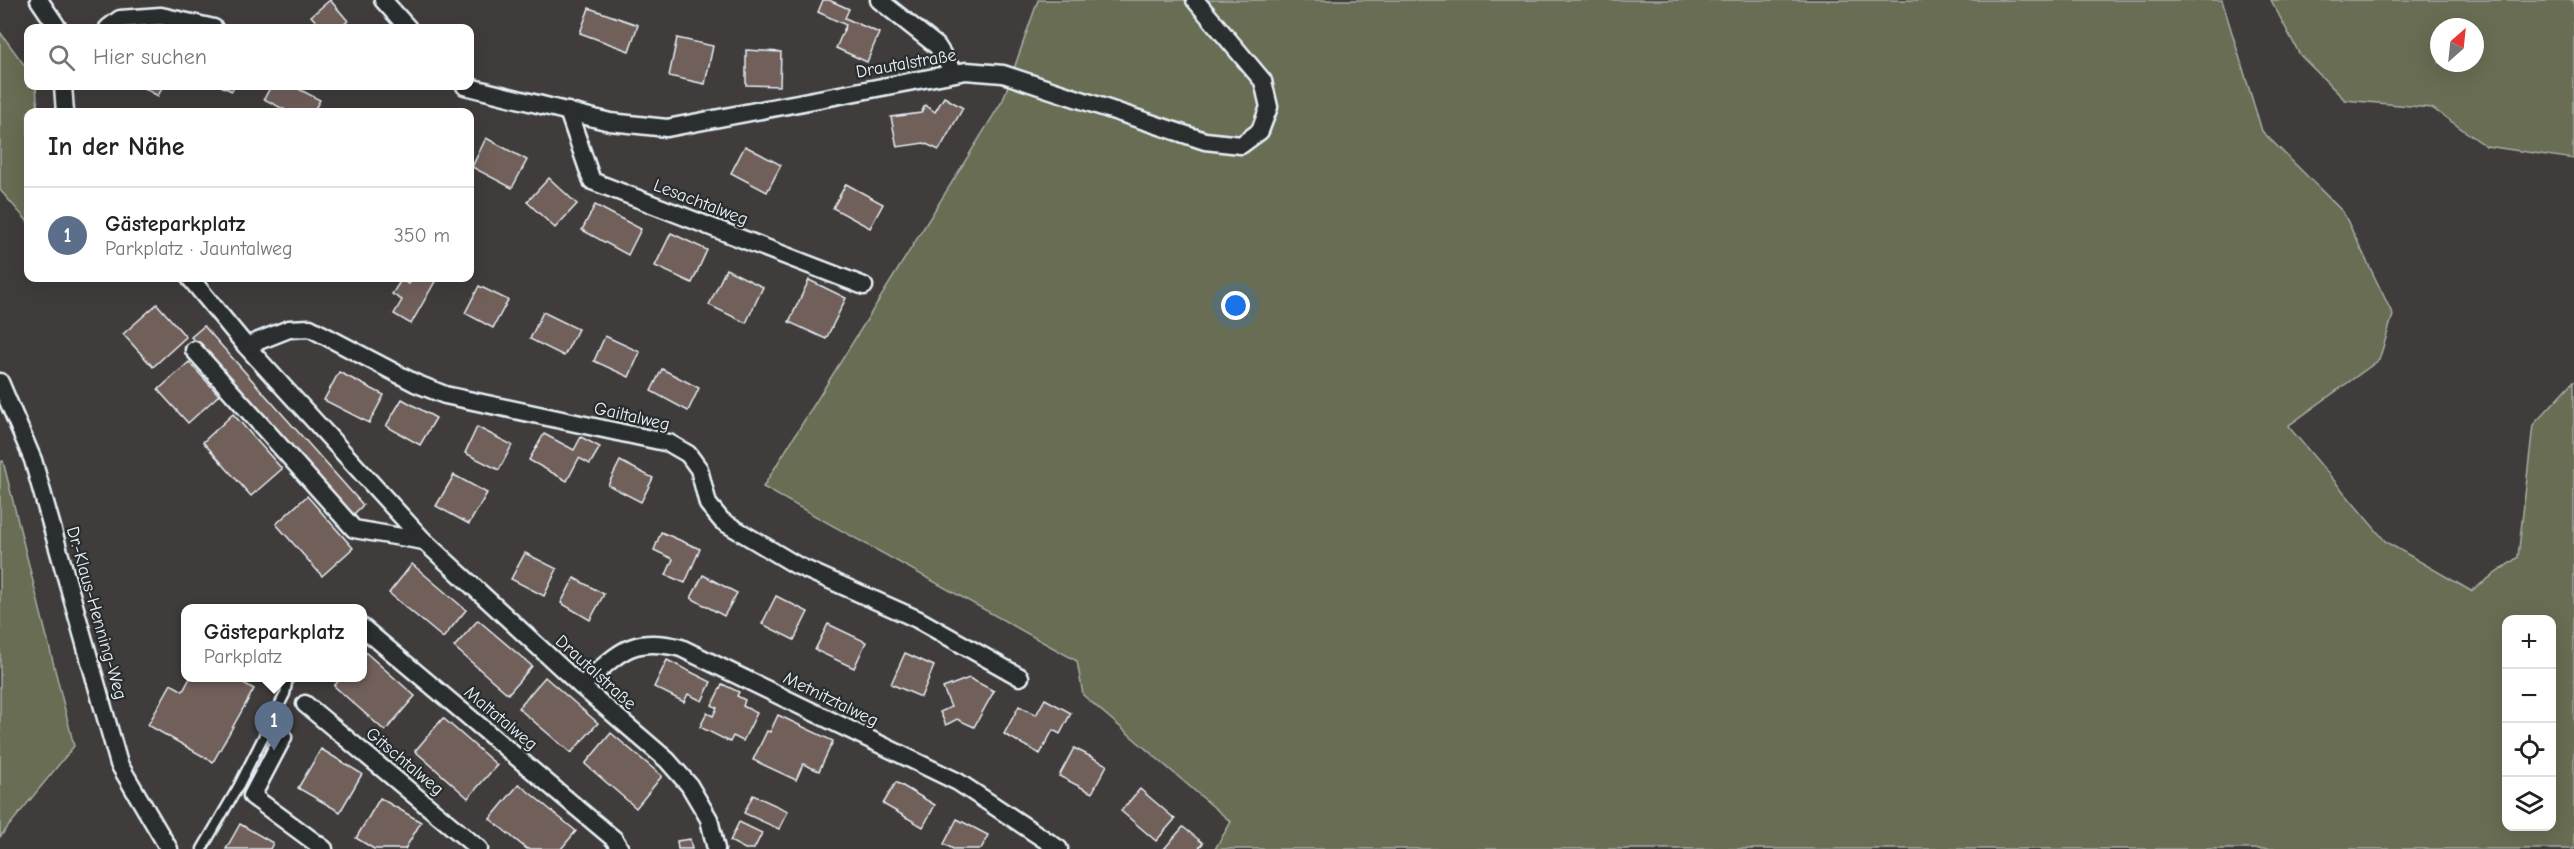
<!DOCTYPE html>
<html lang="de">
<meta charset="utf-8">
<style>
:root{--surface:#fff;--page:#f6f6f6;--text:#222;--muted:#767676;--line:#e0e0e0;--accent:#85585c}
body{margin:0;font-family:"Comic Neue",sans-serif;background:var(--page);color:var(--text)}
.controls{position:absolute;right:18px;bottom:18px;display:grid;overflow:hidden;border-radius:12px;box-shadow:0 6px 24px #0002}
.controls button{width:54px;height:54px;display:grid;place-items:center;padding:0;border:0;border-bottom:2px solid var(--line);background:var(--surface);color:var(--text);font:30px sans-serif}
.compass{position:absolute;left:2430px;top:18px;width:54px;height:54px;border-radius:50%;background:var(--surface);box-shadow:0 6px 24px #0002;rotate:27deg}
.you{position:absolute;left:1236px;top:306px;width:21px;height:21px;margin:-15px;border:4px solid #fff;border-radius:50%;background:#1a73e8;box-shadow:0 0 0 9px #1a73e833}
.badge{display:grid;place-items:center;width:39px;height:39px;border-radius:50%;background:var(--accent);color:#fff;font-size:20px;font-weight:700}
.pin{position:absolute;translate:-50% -50px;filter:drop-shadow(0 2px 3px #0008)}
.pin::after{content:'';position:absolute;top:32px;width:21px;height:18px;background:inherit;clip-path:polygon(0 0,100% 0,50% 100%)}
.popup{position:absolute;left:181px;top:604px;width:186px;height:78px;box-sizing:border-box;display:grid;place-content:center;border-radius:12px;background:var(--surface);filter:drop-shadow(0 2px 4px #0005);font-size:20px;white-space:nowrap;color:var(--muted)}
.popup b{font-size:22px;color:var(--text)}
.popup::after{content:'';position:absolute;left:50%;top:100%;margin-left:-12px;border:12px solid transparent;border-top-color:var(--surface)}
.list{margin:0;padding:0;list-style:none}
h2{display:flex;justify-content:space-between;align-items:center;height:78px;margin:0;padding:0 24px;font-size:26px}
h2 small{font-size:20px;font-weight:400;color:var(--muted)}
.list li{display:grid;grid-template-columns:39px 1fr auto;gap:18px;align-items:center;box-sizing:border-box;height:96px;padding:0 24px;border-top:2px solid var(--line)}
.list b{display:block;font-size:22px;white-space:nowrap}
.list p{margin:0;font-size:20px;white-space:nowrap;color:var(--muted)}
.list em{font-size:20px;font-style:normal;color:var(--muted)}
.icon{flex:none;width:33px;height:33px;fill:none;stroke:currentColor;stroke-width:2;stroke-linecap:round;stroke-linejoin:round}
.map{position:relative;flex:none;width:2574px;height:849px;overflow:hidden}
.search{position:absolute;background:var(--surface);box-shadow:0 6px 24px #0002;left:24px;top:24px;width:450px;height:66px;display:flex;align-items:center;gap:15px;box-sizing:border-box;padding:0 21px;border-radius:12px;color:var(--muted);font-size:22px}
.panel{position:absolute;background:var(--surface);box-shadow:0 6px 24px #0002;left:24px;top:108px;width:450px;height:174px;border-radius:12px}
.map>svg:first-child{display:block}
.green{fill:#676d53;stroke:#a8afa6;stroke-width:1.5;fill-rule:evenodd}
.building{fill:#715f5a;stroke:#e8f1f8;stroke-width:1.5}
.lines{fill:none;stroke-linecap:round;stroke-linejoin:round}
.service-casing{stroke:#e8f1f8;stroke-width:13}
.minor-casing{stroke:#e8f1f8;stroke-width:21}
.service{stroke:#2a2d2e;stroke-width:8}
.minor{stroke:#2a2d2e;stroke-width:16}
.labels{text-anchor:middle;stroke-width:4.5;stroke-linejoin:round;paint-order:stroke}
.street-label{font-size:18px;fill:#e8f1f8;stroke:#2a2d2e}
</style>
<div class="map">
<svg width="2574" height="849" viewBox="0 0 2574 849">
<rect width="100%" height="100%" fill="#3f3c3b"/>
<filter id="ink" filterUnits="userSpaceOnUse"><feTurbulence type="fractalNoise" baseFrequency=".0167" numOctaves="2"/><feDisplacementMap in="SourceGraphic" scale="12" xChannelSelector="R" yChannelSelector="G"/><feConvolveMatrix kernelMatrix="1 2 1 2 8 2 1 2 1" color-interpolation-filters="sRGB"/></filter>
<g filter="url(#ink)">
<g class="green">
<path d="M1038,0H2222L2262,131L2343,212L2393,315L2379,360L2288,426L2386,542L2471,591L2518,557L2533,425L2574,381V849H1215L1231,822L1083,695L1077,661L763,487L1003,100ZM2506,620H2552V826H2506Z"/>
<path d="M2271,0H2574V159L2486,146L2432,108L2345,100L2300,55ZM2439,27H2475V63H2439Z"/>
<path d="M0,32L28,70V86H36L38,112H28V222L0,190Z"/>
<path d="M3,461L74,746L0,837V462Z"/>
</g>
<g class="building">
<path d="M330,0L348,21L339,28H322L311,16Z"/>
<path d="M823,0H829L849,9L845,18L879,33L867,62L836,48L846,25L818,12Z"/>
<path d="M589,8L638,25L629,51L580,33Z"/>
<path d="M677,38L713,46L705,84L669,76Z"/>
<path d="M746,50L781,52L780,86L746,85Z"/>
<path d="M140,86H163L158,96Z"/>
<path d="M221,86H235L232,91Z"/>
<path d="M271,86H293L320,100L313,112H289L264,99Z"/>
<path d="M944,97L963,108L939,150L924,143L897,147L891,117L921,113L925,105L935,112Z"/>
<path d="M486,138L527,160L512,188L472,167Z"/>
<path d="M745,146L781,165L767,192L731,173Z"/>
<path d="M549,178L577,204L555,228L527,202Z"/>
<path d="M846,184L883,204L870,228L833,208Z"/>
<path d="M595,205L641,229L628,255L582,230Z"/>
<path d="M671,233L707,250L692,283L655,266Z"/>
<path d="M726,269L763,287L746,323L709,305Z"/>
<path d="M413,278H437L411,324L394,314L402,300L392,294L401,280L409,284Z"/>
<path d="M809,280L846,298L826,339L789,322Z"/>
<path d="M479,286L508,300L493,328L465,313Z"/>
<path d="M157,304L186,337L153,367L123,334Z"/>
<path d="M543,312L578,329L564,356L530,339Z"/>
<path d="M204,326L363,505L351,517L191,337Z"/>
<path d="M605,336L640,352L629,377L594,361Z"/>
<path d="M189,362L219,395L188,423L158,390Z"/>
<path d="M662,369L699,388L688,411L651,391Z"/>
<path d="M339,372L384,395L369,423L324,400Z"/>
<path d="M402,399L436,418L420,445L386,426Z"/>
<path d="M233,414L282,469L251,496L203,442Z"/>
<path d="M477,427L512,445L499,470L465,453Z"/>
<path d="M544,434L574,450L581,437L600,447L590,464L579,458L567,481L529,460Z"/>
<path d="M620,461L653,478L641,502L608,485Z"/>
<path d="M454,475L487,493L469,524L436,506Z"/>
<path d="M307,496L353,548L322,576L276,524Z"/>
<path d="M661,532L700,549L685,583L666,575L673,559L654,550Z"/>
<path d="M525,553L557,569L544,596L511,579Z"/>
<path d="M412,564L466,610L443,638L389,593Z"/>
<path d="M703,575L737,593L724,616L691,598Z"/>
<path d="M574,578L604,594L590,620L561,603Z"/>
<path d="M776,596L808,612L794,640L762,624Z"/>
<path d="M478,620L532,666L508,694L454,647Z"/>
<path d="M828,624L866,642L854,668L815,650Z"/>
<path d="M364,651L415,696L385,731L334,686L341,678H362Z"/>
<path d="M905,653L934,666L921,697L891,684Z"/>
<path d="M667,660L711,682L702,701L688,694L684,702L654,687Z"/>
<path d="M545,677L598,723L571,753L518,708Z"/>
<path d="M190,678H235L254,689L213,762L148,725L171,684L183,691Z"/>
<path d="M969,678L994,691L974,727L957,719L946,725L940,712L951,707L943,688Z"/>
<path d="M722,684L739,692L737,696L745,700L743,706L757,713L743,741L733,736L730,742L700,727L707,713L713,716L717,708L712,705Z"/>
<path d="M1045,699L1071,713L1060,734L1053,730L1040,754L1004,734L1019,706L1036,715Z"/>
<path d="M778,715L833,741L819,771L803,764L796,780L753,760L767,731L770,732Z"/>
<path d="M443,718L497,765L468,798L415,751Z"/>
<path d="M611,733L662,776L636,808L585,764Z"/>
<path d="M1074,748L1107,765L1092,793L1059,776Z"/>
<path d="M321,749L362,774L340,812L298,788Z"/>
<path d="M896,782L935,805L923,827L883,804Z"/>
<path d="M519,784L576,831L561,849H527L490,819Z"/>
<path d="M1140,789L1175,819L1156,841L1121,811Z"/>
<path d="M753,795L788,811L779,829L744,813Z"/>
<path d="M380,798L421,822L405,849H374L356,838Z"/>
<path d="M957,819L988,835L981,849H953L944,844Z"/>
<path d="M739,822L762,833L754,849H745L730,841Z"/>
<path d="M240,824L273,843L270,849H226Z"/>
<path d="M1183,827L1203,843L1198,849H1164Z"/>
<path d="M690,839L692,849H678L677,841Z"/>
</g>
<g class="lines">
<g class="service-casing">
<path id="service" d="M202,849L238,787L285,694L288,678"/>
</g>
<g class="minor-casing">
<g id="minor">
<path d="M39,0L58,28"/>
<path d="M383,0L408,28"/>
<path d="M879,0L937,46L954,73"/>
<path d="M108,28L120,19L161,16L214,28"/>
<path d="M63,86L65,112"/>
<path d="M465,86L610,122L667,128L966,71L1003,74L1205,141L1241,145L1260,131L1269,107L1263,81L1195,0"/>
<path d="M568,111L592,181L864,286"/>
<path d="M190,278L246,346L424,541L581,686L667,760L689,785L709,819L716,849"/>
<path d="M246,346L289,329L310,328L415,383L445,395L669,443L688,454L699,469L708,504L722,521L796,565L917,619L1020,677"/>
<path d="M194,350L354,529L424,541"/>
<path d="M0,382L33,460L119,764L169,849"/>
<path d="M362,627L614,839L620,849"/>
<path d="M581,686C619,654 629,635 681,648L958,782L1059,849"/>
<path d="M305,704L479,849"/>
<path d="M283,737L252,796L324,849"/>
</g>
</g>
<use href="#service" class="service"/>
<use href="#minor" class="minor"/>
</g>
</g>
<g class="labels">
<g class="street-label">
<text transform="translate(906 63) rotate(-10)" y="6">Drautalstraße</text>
<text transform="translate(701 202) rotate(21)" y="6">Lesachtalweg</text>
<text transform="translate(632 416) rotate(13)" y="6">Gailtalweg</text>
<text transform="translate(97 613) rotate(74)" y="6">Dr.-Klaus-Henning-Weg</text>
<text transform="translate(596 672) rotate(42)" y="6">Drautalstraße</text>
<text transform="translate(831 699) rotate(26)" y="6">Metnitztalweg</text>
<text transform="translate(501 718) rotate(40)" y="6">Maltatalweg</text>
<text transform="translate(405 761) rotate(40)" y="6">Gitschtalweg</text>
</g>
</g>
</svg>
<div class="controls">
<button>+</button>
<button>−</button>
<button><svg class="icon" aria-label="locate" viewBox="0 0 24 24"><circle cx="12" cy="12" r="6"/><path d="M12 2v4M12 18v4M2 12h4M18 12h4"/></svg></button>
<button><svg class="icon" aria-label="layers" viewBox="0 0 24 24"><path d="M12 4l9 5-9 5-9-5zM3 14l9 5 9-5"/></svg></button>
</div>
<svg class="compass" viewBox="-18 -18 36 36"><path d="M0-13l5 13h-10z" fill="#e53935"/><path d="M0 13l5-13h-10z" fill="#767676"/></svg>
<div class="you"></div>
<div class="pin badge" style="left:274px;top:751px;background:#5c6f8a">1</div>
<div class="popup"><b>Gästeparkplatz</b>Parkplatz</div>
<div class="search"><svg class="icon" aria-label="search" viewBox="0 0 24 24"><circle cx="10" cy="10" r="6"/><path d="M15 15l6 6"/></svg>Hier suchen</div>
<section class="panel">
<h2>In der Nähe<small></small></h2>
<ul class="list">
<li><span class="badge" style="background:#5c6f8a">1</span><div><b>Gästeparkplatz</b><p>Parkplatz · Jauntalweg</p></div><em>350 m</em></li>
</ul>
</section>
</div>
